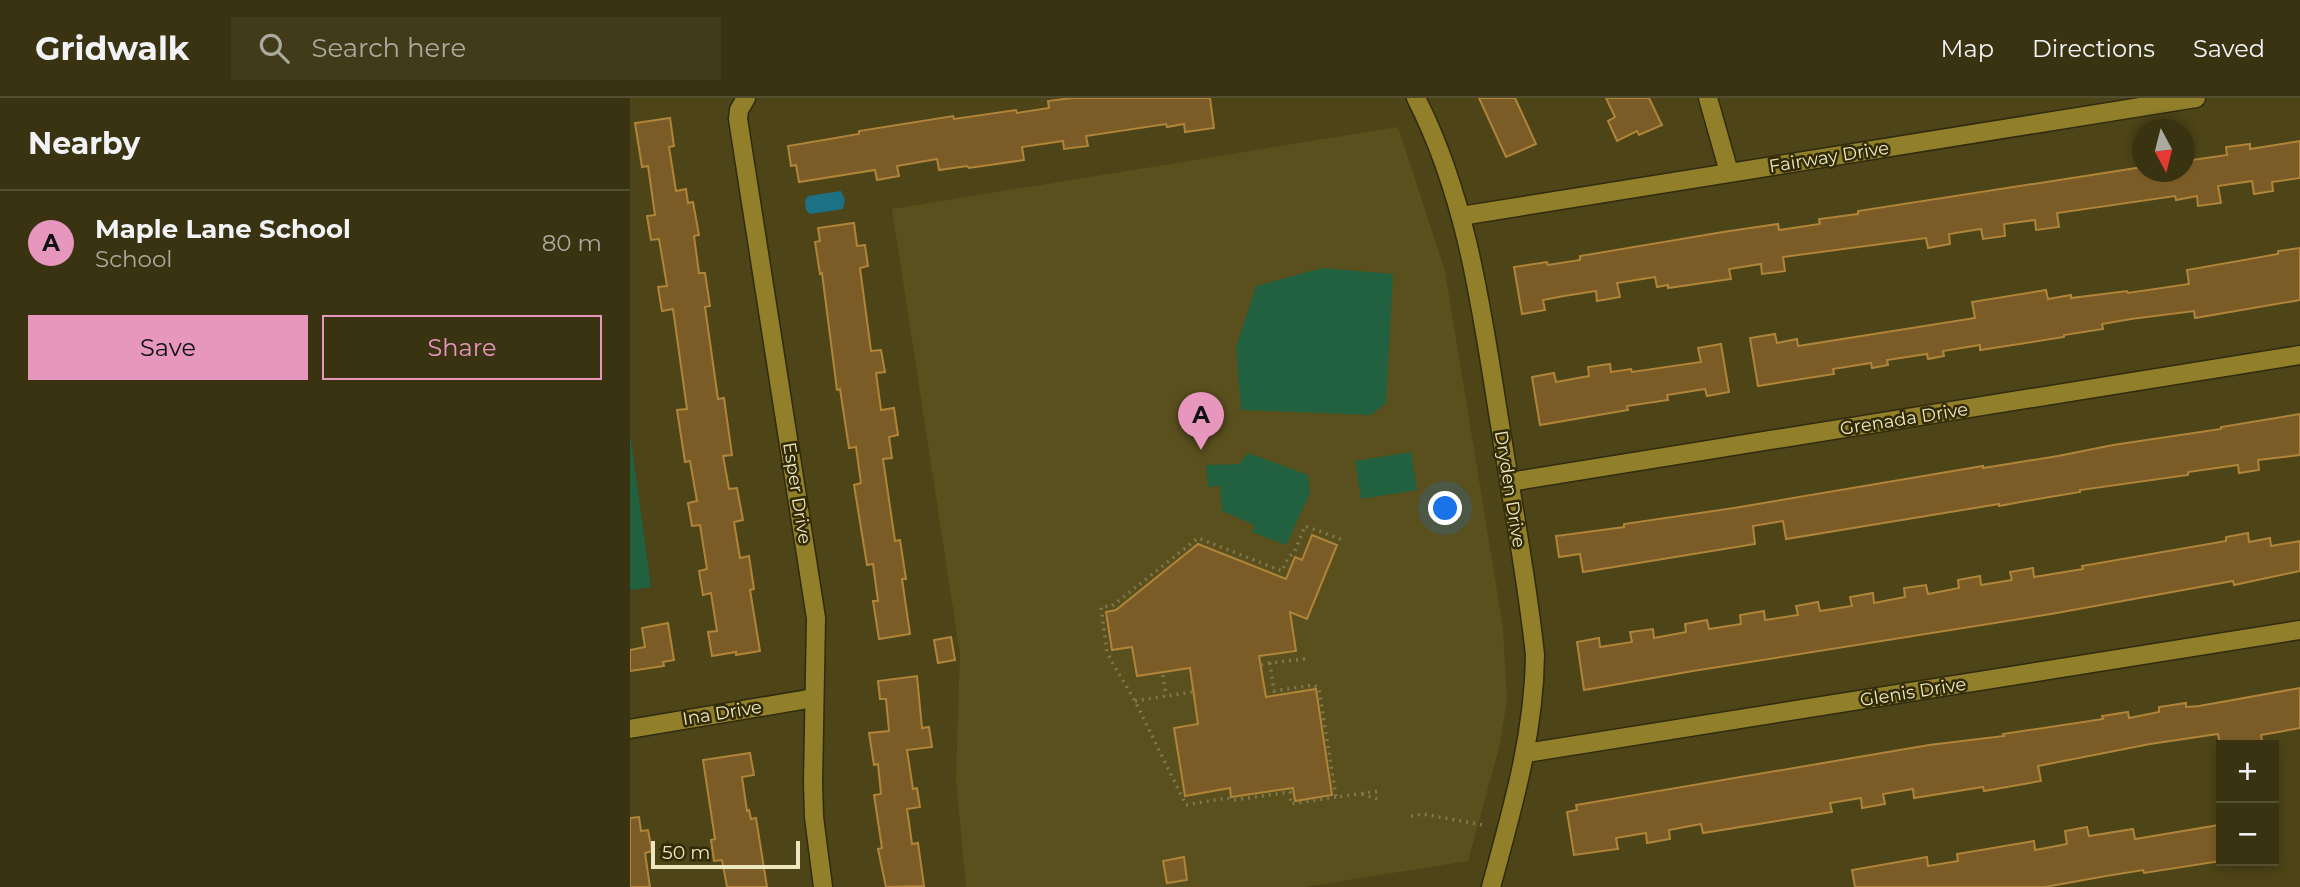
<!DOCTYPE html>
<meta charset="utf-8">
<style>
:root{--surface:#3a3311;--page:#413b1a;--text:#f1f3f6;--muted:#abaa9f;--line:#544e31;--accent:#e797bd}
body{margin:0;font-family:Montserrat,sans-serif;background:var(--page);color:var(--text)}
.controls{position:absolute;right:21px;bottom:21px;display:grid;overflow:hidden;border-radius:0px;box-shadow:0 4px 10px #0003}
.controls button{width:63px;height:63px;display:grid;place-items:center;padding:0;border:0;border-bottom:2px solid var(--line);background:var(--surface);color:var(--text);font:35px sans-serif}
.compass{position:absolute;left:1502px;top:21px;width:63px;height:63px;border-radius:50%;background:var(--surface);box-shadow:0 4px 10px #0003;rotate:173deg}
.scale{position:absolute;left:21px;bottom:18px;width:149px;box-sizing:border-box;padding-left:7px;border:4px solid #eee6be;border-top:0;font-size:19px;line-height:24px;white-space:nowrap;color:#eee6be;-webkit-text-stroke:5px #312a06;paint-order:stroke}
.you{position:absolute;left:816px;top:411px;width:24px;height:24px;margin:-18px;border:5px solid #fff;border-radius:50%;background:#1a73e8;box-shadow:0 0 0 10px #1a73e833}
.badge{display:grid;place-items:center;width:46px;height:46px;border-radius:50%;background:var(--accent);color:#111;font-size:23px;font-weight:700}
.pin{position:absolute;translate:-50% -58px;filter:drop-shadow(0 2px 4px #0008)}
.pin::after{content:'';position:absolute;top:37px;width:24px;height:21px;background:inherit;clip-path:polygon(0 0,100% 0,50% 100%)}
.list{margin:0;padding:0;list-style:none}
h2{display:flex;justify-content:space-between;align-items:center;height:91px;margin:0;padding:0 28px;font-size:30px}
h2 small{font-size:23px;font-weight:400;color:var(--muted)}
.list li{display:grid;grid-template-columns:46px 1fr auto;gap:21px;align-items:center;box-sizing:border-box;height:105px;padding:0 28px;border-top:2px solid var(--line)}
.list b{display:block;font-size:26px;white-space:nowrap}
.list p{margin:0;font-size:23px;white-space:nowrap;color:var(--muted)}
.list em{font-size:23px;font-style:normal;color:var(--muted)}
.actions{display:flex;gap:14px;padding:21px 28px}
.actions a{flex:1;padding:16px 0;border:2px solid var(--accent);border-radius:0px;text-align:center;font-size:24px;color:var(--accent)}
.actions .main{background:var(--accent);color:#111}
.icon{flex:none;width:38px;height:38px;fill:none;stroke:currentColor;stroke-width:2;stroke-linecap:round;stroke-linejoin:round}
.map{position:relative;flex:none;width:1670px;height:789px;overflow:hidden}
header{display:flex;align-items:center;gap:42px;box-sizing:border-box;height:98px;padding:0 35px;background:var(--surface);border-bottom:2px solid var(--line)}
header strong{font-size:33px}
nav{display:flex;gap:38px;margin-inline-start:auto;font-size:24px}
.search{width:490px;height:63px;background:var(--page);display:flex;align-items:center;gap:18px;box-sizing:border-box;padding:0 24px;border-radius:0px;color:var(--muted);font-size:26px}
main{display:flex}
aside{flex:1;background:var(--surface)}
.map>svg:first-child{display:block}
.built{fill:#5a501e}
.green{fill:#216140}
.water{fill:#1d7185}
.building{fill:#7c5c26;stroke:#b08439;stroke-width:2}
.lines{fill:none;stroke-linecap:round;stroke-linejoin:round}
.minor-casing{stroke:#302a10;stroke-width:21}
.path{stroke:#80774c;stroke-width:3.5;stroke-dasharray:2 5;stroke-linecap:butt}
.minor{stroke:#918029;stroke-width:18}
.labels{text-anchor:middle;stroke-width:5;stroke-linejoin:round;paint-order:stroke}
.street-label{font-size:18px;fill:#eee6be;stroke:#312a06}
</style>
<header>
<strong>Gridwalk</strong>
<div class="search"><svg class="icon" aria-label="search" viewBox="0 0 24 24"><circle cx="10" cy="10" r="6"/><path d="M15 15l6 6"/></svg>Search here</div>
<nav><a>Map</a><a>Directions</a><a>Saved</a></nav>
</header>
<main>
<aside>
<h2>Nearby<small></small></h2>
<ul class="list">
<li><span class="badge">A</span><div><b>Maple Lane School</b><p>School</p></div><em>80 m</em></li>
</ul>
<div class="actions"><a class="main">Save</a><a>Share</a></div>
</aside>
<div class="map">
<svg width="1670" height="789" viewBox="0 0 1670 789">
<rect width="100%" height="100%" fill="#4d4417"/>
<path class="built" d="M768,29L815,173L873,530L877,603L869,650L838,763L674,789H336L326,681L330,556L262,111Z"/>
<g class="green">
<path d="M692,170L763,176L756,305L741,317L611,312L606,250L626,188Z"/>
<path d="M0,335L21,489L0,492Z"/>
<path d="M781,354L787,392L731,401L725,363Z"/>
<path d="M618,355L678,377L680,395L656,447L622,434L624,427L592,413L590,388L578,389L576,367L609,366Z"/>
</g>
<path class="water" d="M211,93L215,102L213,111L180,116L176,112L175,102L178,98Z"/>
<g class="building">
<path d="M442,0H580L584,30L555,34L554,26L537,29L536,26L456,38L458,48L434,51L433,43L392,49L394,62L339,70L337,68L309,72L307,61L267,68L269,78L247,82L245,72L169,84L166,67L161,68L158,48L229,36V33L323,18L324,21L386,12L387,15L419,10L418,3Z"/>
<path d="M849,0H885L906,46L876,59Z"/>
<path d="M976,0H1019L1032,27L1009,37L1007,33L987,43L978,23L985,19Z"/>
<path d="M40,20L44,48L39,49L46,93L56,91L58,105L63,104L69,137L64,138L69,175H75L80,208L75,209L88,301L94,300L102,357L93,358L99,391L107,390L113,422L104,424L110,460L119,458L124,491L120,492L130,553L106,557V554L82,558L78,534L87,533L81,495L73,497L69,473L77,471L70,427L62,428L58,405L67,403L60,363L55,364L47,312L57,311L43,211L32,213L28,189L37,188L29,141L21,142L17,118L25,117L18,68L12,69L5,25Z"/>
<path d="M1670,43V80L1642,84L1643,93L1624,96L1622,83L1588,88L1591,105L1568,108L1567,98L1546,102L1545,98L1427,115L1429,129L1406,132L1405,122L1374,126L1375,138L1353,141L1351,131L1319,136L1320,146L1298,150L1296,140L1153,159L1155,173L1132,176L1131,166L1099,171L1101,181L1038,190V187L1027,189L1025,179L987,185L990,199L967,203L966,193L934,198L913,202L915,212L892,216L884,169L917,164L918,167L950,162V158L1093,134L1148,126L1149,132L1190,126L1189,121L1228,116V113L1513,69V74H1555V63L1597,57L1596,49L1620,46V51Z"/>
<path d="M224,125L227,148L235,147L238,168L230,170L241,253L251,252L255,274L246,275L251,312L264,310L268,337L259,339L262,360L253,361L265,443L270,442L276,481H272L280,536L249,541L243,503H248L243,466L237,467L224,387L231,385L226,349L219,350L210,291L207,292L192,175L190,176L185,144L190,143L188,130Z"/>
<path d="M1670,150V202L1565,220L1564,213L1501,221L1472,226L1473,231L1434,237V239L1350,252V247L1313,253L1314,258L1298,261L1297,256L1257,262L1258,267L1242,270L1241,265L1203,271L1204,276L1128,288L1120,240L1145,236L1147,245L1167,241L1168,248L1345,220L1342,204L1416,192L1418,201L1441,197V200L1497,193L1498,195L1559,186L1557,172L1648,156V153Z"/>
<path d="M1091,246L1099,294L1077,298L1075,291L1037,297L1038,302L997,308L998,312L910,327L902,279L924,275L926,284L959,278L958,269L980,266L981,274L1001,271L1002,274L1071,264L1068,250Z"/>
<path d="M1670,316V357L1628,362L1629,372L1609,375L1608,367L1558,374V377L1450,392V394L1396,403L1369,408V406L1156,441L1153,423L1123,428L1125,446L953,474L950,456L929,459L926,438L994,429V426L1104,410L1353,368V370L1428,358L1483,347L1591,331V329Z"/>
<path d="M1618,435L1619,444L1640,440L1641,448L1670,443V473L1604,487L1603,483L1421,516L1063,573L954,592L947,544L969,540L970,549L1002,544L1000,534L1023,531L1024,540L1056,534L1055,526L1077,522L1079,531L1111,526L1110,517L1134,513L1135,522L1168,517L1166,508L1188,504L1190,513L1222,508L1220,499L1243,495L1244,505L1275,499L1274,490L1296,487L1298,496L1329,490L1328,482L1350,478L1351,487L1382,482L1380,474L1403,470L1404,479L1453,471L1452,468L1596,443V439Z"/>
<path d="M682,437L707,447L677,521L660,514L666,553L629,558L636,599L686,591L702,697L665,703L663,690L601,699L600,690L555,698L544,630L568,626L560,570L507,578L502,549L482,552L476,514L486,512L568,446L656,481L665,459L672,462Z"/>
<path d="M38,525L44,562L33,564L34,568L0,573V552L15,549L12,530Z"/>
<path d="M321,539L325,562L308,565L304,542Z"/>
<path d="M287,578L292,630L299,629L302,649L277,652L283,691L287,690L290,709L277,711L282,746L288,745L294,788L256,789L248,751L252,750L244,697L251,696L248,666L244,667L239,635L259,633L256,601H250L248,583Z"/>
<path d="M1670,590V630L1631,637L1632,643L1609,647H1590L1588,636L1520,646L1408,668L1411,683L1354,693L1353,689L1284,700L1283,691L1253,696L1255,706L1232,710L1231,700L1200,705L1202,714L1141,724L1073,735L1071,726L1039,732L1040,741L1017,745L1016,735L986,740L988,751L944,757L937,714L947,712L946,707L1299,647L1374,638L1373,636L1473,621L1472,618L1498,614L1499,620L1529,614V609L1556,605V609L1569,608Z"/>
<path d="M120,655L124,677L112,679L117,713L119,712L121,721L126,720L137,789H97L92,762L84,763L81,742L85,741L73,662Z"/>
<path d="M9,719L11,733L18,732L22,753L15,755L20,789H0V720Z"/>
<path d="M1589,727L1591,763L1514,775L1513,772L1476,778L1415,789H1225L1222,772L1297,759L1298,768L1328,763L1327,756L1404,743L1405,752L1437,746L1435,733L1457,729L1459,738L1503,731L1505,741Z"/>
<path d="M554,759L557,782L537,785L533,763Z"/>
</g>
<g class="lines">
<g class="minor-casing">
<g id="minor">
<path d="M116,0L109,12L108,21L186,520L183,685L184,719L193,789"/>
<path d="M786,0C838,102 852,215 870,327C882,403 897,480 905,557C904,638 882,712 861,789"/>
<path d="M1078,0L1099,74"/>
<path d="M831,118L1566,0"/>
<path d="M879,384L1670,257"/>
<path d="M0,631L184,600"/>
<path d="M896,655L1670,532"/>
</g>
</g>
<g class="path">
<path d="M675,561L640,565L644,593L684,587L689,591L706,699L750,693"/>
<path d="M631,567L640,565"/>
<path d="M533,577L536,598"/>
<path d="M505,603L562,594"/>
<path d="M732,696L750,702"/>
<path d="M706,699L661,706L660,694L604,702L597,700L556,707L505,603L482,564L477,554L471,509L482,508L568,440L652,473L658,460L665,453L675,428L713,442"/>
<path d="M781,718L793,716L853,727"/>
</g>
<use href="#minor" class="minor"/>
</g>
<g class="labels">
<g class="street-label">
<text transform="translate(1199 59) rotate(-9)" y="6">Fairway Drive</text>
<text transform="translate(1274 321) rotate(-9)" y="6">Grenada Drive</text>
<text transform="translate(880 391) rotate(81)" y="6">Dryden Drive</text>
<text transform="translate(167 395) rotate(81)" y="6">Esper Drive</text>
<text transform="translate(1283 594) rotate(-9)" y="6">Glenis Drive</text>
<text transform="translate(92 615) rotate(-9)" y="6">Ina Drive</text>
</g>
</g>
</svg>
<div class="controls">
<button>+</button>
<button>−</button>
</div>
<svg class="compass" viewBox="-18 -18 36 36"><path d="M0-13l5 13h-10z" fill="#e53935"/><path d="M0 13l5-13h-10z" fill="#abaa9f"/></svg>
<div class="scale">50 m</div>
<div class="you"></div>
<div class="pin badge" style="left:571px;top:352px">A</div>
</div>
</main>
